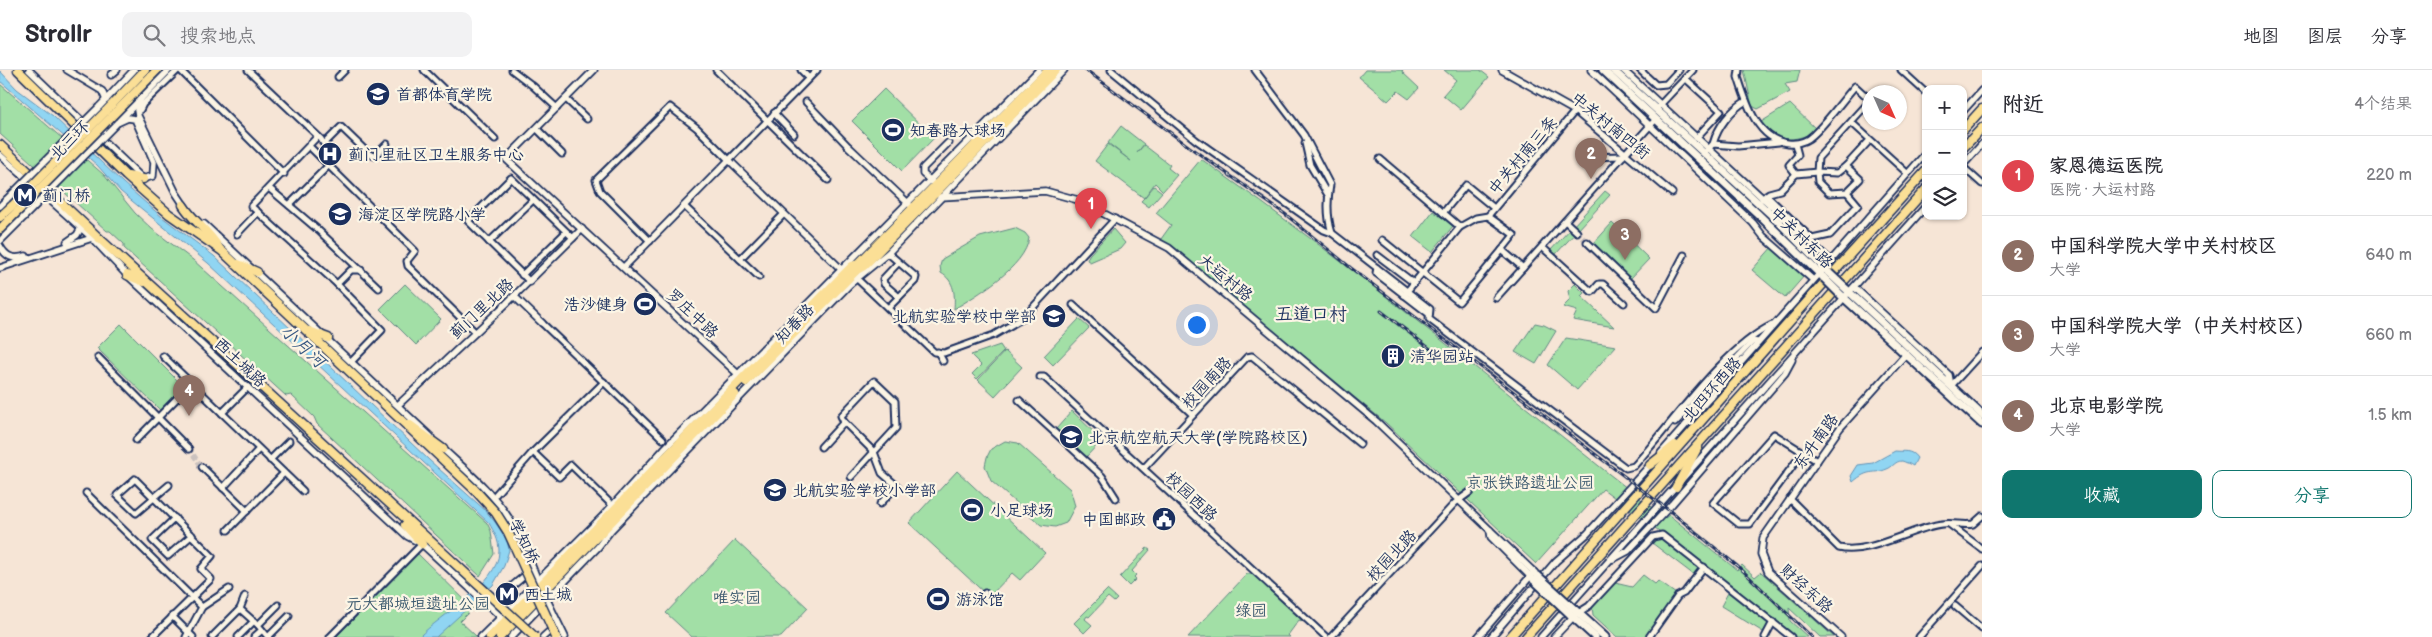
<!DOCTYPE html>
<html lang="zh">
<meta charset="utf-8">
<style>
:root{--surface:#fff;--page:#f2f2f3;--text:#2b2b33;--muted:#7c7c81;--line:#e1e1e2;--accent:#0f766e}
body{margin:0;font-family:"Balsamiq Sans","LXGW WenKai TC",sans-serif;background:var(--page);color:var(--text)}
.controls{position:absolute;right:15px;top:15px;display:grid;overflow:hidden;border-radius:10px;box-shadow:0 1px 4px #0004}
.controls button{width:45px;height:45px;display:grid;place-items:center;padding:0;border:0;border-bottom:1px solid var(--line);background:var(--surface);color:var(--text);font:25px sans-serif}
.compass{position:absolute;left:1862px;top:15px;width:45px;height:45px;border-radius:50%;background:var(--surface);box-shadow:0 1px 4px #0004;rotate:135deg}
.you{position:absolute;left:1196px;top:254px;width:18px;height:18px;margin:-12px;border:4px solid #fff;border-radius:50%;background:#1a73e8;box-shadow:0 0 0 8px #1a73e833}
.badge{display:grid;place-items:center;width:32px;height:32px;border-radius:50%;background:var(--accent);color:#fff;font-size:16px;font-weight:700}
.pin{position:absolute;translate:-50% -41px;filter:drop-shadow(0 1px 2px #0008)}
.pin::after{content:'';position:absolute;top:26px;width:18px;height:15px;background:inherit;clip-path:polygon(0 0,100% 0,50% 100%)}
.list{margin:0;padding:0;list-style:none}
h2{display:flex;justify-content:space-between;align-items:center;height:65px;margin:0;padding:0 20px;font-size:21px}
h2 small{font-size:16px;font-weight:400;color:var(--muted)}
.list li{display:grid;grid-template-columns:32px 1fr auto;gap:15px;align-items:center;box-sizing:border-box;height:80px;padding:0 20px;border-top:1px solid var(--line)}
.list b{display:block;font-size:19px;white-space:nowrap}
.list p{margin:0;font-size:16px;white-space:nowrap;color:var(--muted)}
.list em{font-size:16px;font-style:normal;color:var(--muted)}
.actions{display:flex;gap:10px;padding:15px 20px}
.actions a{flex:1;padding:11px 0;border:1px solid var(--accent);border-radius:10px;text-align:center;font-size:18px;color:var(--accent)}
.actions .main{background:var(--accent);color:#fff}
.icon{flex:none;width:28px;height:28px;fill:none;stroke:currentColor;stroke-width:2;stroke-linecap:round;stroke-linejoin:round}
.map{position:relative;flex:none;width:1982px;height:567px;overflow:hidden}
header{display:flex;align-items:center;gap:30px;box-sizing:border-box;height:70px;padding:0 25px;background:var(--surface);border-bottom:1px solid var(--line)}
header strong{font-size:24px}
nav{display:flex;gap:28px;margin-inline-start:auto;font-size:18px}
.search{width:350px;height:45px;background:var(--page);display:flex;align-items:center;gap:12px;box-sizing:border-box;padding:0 18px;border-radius:10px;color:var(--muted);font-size:19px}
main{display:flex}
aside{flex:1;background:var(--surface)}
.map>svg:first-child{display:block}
.green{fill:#a2dfa6;stroke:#5e8782}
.water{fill:#90d5f2;stroke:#6193b7}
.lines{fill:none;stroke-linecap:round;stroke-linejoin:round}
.minor-tunnel{stroke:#cac1be;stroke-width:5;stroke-dasharray:5 2.5;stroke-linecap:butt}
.minor-casing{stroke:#1b2f5e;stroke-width:9}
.tertiary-casing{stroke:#1b2f5e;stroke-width:9}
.secondary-casing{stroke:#1b2f5e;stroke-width:11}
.primary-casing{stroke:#1b2f5e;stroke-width:11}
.trunk-casing{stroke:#1b2f5e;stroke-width:11}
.minor{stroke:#fcf5e5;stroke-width:5}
.tertiary{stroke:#fcf5e5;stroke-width:5.5}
.secondary{stroke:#fcf5e5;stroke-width:7}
.primary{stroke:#fbdf96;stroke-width:8}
.trunk{stroke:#fbdf96;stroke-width:8}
.rail-casing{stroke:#1b2f5e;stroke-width:3}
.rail{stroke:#fcf5e5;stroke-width:1;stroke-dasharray:4;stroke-linecap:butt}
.tertiary-bridge-casing{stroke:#1b2f5e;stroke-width:9;stroke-linecap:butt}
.secondary-bridge-casing{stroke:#1b2f5e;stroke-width:11;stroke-linecap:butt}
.trunk-bridge-casing{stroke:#1b2f5e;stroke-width:11;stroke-linecap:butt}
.tertiary-bridge{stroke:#fcf5e5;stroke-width:5.5}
.secondary-bridge{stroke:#fcf5e5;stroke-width:7}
.trunk-bridge{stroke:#fbdf96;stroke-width:8}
.labels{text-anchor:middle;stroke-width:4.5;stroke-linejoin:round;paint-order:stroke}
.poi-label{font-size:16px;fill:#1b2f5e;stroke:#fcf5e5;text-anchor:start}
.street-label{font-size:16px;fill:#1b2f5e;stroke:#fcf5e5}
.park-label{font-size:16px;fill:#3d5b70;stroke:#fcf5e5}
.neighbourhood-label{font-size:18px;fill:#1b2f5e;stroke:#fcf5e5}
.water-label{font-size:18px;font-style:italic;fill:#385883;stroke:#fcf5e5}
</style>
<header>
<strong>Strollr</strong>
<div class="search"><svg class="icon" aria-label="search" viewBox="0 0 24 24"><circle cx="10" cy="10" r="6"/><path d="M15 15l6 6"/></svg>搜索地点</div>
<nav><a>地图</a><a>图层</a><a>分享</a></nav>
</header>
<main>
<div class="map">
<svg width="1982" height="567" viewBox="0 0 1982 567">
<rect width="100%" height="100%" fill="#f6e5d6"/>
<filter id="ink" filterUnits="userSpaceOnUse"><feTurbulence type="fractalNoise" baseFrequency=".02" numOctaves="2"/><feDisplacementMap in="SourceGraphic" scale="10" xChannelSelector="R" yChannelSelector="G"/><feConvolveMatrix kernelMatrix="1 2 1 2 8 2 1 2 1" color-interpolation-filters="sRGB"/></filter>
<g filter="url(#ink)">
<g class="green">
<path d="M1365,0H1403L1402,2L1419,18L1409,29L1398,21L1388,31L1359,7Z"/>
<path d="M1444,0H1480L1489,7L1461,40L1443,25L1456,10Z"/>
<path d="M1744,0H1800L1797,12L1785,14L1790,22L1758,39L1752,36Z"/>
<path d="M0,14L104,105L135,143L152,159L193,190L487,453L491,461L494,484L480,506L317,354L314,347L291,325L286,326L124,178V174L110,161H107L0,64Z"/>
<path d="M884,19L934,68L902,101L852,51Z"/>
<path d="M1790,34L1818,61L1817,62C1791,71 1779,75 1761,52Z"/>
<path d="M1121,56L1144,74L1137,83L1144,75L1170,95L1168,98L1177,105L1163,121L1155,113L1144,128L1154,116L1162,122L1149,137L1141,131L1144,128L1095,91L1108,74L1131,91L1108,73Z"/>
<path d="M1201,89C1362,201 1511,328 1665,448L1669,445L1737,500L1742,495L1755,507L1761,502L1834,567H1820L1789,538L1790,551L1808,567H1794L1734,517L1603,419L1536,494L1386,353L1161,169L1171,155L1156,143Z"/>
<path d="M1605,121L1610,125L1555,185L1550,181Z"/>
<path d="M1433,141L1453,156L1432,182L1413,167Z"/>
<path d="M1612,153L1649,189L1630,209L1594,173Z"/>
<path d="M1015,158L1025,163L1029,168C1025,197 977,225 954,239C955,225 955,211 941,203L940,196L942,189L980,167Z"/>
<path d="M1113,159L1125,173L1120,179L1090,192L1087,190L1089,185Z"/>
<path d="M1773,176L1805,205L1785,228L1752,200Z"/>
<path d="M405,214L441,249L416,275L380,239Z"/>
<path d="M1575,214L1584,223L1581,226L1614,257L1573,250L1577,241L1563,237L1570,230L1568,221Z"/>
<path d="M1079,249L1089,258L1053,295L1044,286Z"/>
<path d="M1535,253L1544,255L1556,261L1536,294L1515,282Z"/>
<path d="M121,254L183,316L160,340L97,278Z"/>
<path d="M1566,268L1616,276L1577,320L1548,295Z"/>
<path d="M1000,275L1004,281L977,309L972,304L981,295L971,285Z"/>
<path d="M1005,281L1022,297L995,326L978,310Z"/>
<path d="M1072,341L1102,370L1086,387L1056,359Z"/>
<path d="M1005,371L1018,373L1070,419L1075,436L1066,453L1055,457L1041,455L991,411L985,396L987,387L991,379Z"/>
<path d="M957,401L1045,483L1020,510L1012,503L989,527L909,453Z"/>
<path d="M1657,468H1663L1699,497L1694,505L1652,473Z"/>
<path d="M735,470L808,538L781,567H692L666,543Z"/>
<path d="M1147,478L1150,480L1132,501L1136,505L1134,507L1136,509L1129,516L1120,507Z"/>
<path d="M418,484L473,538L460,551L477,567H336Z"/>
<path d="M1247,504H1253L1304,552L1299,550L1288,565L1290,567H1188Z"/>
<path d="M1643,505L1655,514L1658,511L1676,524L1648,567H1617L1593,545L1592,537L1615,513L1632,517Z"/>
<path d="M1107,520L1117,529L1114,532L1108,527L1089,547L1087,546L1085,549L1092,555L1084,563L1074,553Z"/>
<path d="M1729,521L1769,553L1763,562L1721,536Z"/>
</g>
<g class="water">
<path d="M0,1L17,19L53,46L123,113L162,147L214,186L429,390L486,441L495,452L507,470L509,480L504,496L493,515L436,567H419C440,545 499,514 499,481C499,470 494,462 489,453L208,193L121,122L97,95L0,11Z"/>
<path d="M1895,381C1903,382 1911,379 1917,388L1913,396C1910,394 1905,392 1902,391C1895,391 1893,397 1887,399C1873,405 1869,398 1853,412L1851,406L1858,395L1873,393Z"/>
</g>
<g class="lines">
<g class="minor-tunnel">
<path d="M1577,162L1587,172"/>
<path d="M189,379L202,397"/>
</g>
<g class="minor-casing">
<g id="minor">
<path d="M180,0L284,104"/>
<path d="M248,0L321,69L328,81L321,88"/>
<path d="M424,0L495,69"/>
<path d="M512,0L533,16L557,38"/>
<path d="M716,0L828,110"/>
<path d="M801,0L809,8"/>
<path d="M1111,0L1196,70L1324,160L1332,163L1430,239L1429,249L1626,398L1634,396C1671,355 1724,278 1772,255"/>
<path d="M1255,0L1304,65L1330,115C1327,131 1327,147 1332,163"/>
<path d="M1640,0L1656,15L1666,14L1679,0"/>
<path d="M1739,0L1738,7C1746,32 1757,70 1788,73C1797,74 1806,72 1813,65C1828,51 1841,32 1855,16L1867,27L1869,32L1818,88L1817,102L1796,104L1780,120L1769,123L1762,129"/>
<path d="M1901,0L1926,23"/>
<path d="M338,7L345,0"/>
<path d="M1685,8L1721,41L1696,68"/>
<path d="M566,29L587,49"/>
<path d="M806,32L849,77"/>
<path d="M1659,36L1693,0"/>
<path d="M140,40L143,34L178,0"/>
<path d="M774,43L794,64"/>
<path d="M1852,53L1907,103"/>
<path d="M537,59L562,84"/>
<path d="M317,67L251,136L337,214L382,260L352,291"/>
<path d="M1305,73L1310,95L1328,125"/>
<path d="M324,74L341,57L369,84L375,86L387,74"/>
<path d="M1713,74C1718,56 1731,40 1746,31"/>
<path d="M1795,74L1798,85L1789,95L1796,104"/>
<path d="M309,76L415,181L407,191L408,196L475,262"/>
<path d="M1706,81L1713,74L1738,76L1779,72"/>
<path d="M1585,87L1623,86"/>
<path d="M1380,89L1460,157"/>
<path d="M1846,96L1837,103L1817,102L1818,112L1829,123L1847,122"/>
<path d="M1963,97L1982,114"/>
<path d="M270,119L317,159L379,218"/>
<path d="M1766,125L1812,169L1830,165L1858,135L1847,122L1860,109L1846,96L1870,70"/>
<path d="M289,135L329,95"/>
<path d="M684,136L759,207"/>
<path d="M1443,143L1466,115L1494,138"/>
<path d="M1488,146L1575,41"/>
<path d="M1565,151L1577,162"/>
<path d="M237,164L258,142"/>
<path d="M1382,170L1459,232L1502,180"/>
<path d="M650,171L600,121L596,110L670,37L697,58L729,90L817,0"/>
<path d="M489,172L533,130"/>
<path d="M1587,172L1656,238L1684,185"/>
<path d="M1542,177L1592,222L1599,214H1603L1624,233"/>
<path d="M888,183L916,207L915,211L899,227L884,214L883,209L898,193"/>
<path d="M1377,185L1414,213"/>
<path d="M740,189L784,144"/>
<path d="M1377,198L1376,203L1429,244"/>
<path d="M522,205L566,162"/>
<path d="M854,206L934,282L944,283L994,265L1023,248L1115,149"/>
<path d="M530,212L468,151L511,108L573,168"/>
<path d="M337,214L351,200H361"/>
<path d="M1404,225L1460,157L1476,148L1488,146L1514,165L1502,180L1523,198"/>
<path d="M1496,228L1656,49"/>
<path d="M1073,235L1193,345"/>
<path d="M888,238L899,227"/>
<path d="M542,253L663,369"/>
<path d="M938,282L943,291"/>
<path d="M163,286L303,421"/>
<path d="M98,287L189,379"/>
<path d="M1040,307H1044L1326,567"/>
<path d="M1951,316L1982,282"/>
<path d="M1019,330L1102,406L1116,428"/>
<path d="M222,343L248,317"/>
<path d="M844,352L841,346L874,311L895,331L896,358L851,407"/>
<path d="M1675,353L1753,271L1758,272"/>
<path d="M136,370L185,320L195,317"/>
<path d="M821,377L844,352L874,382L882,403L897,416L880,434"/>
<path d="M533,382L604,312"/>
<path d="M1803,382L1750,454H1739L1713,433L1774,364L1817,391"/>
<path d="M270,390L289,371"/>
<path d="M202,397L247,441"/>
<path d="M1144,398L1247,287L1252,286L1360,374"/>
<path d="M223,418L259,379"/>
<path d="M86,423L202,537L186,567"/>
<path d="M496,424L533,382L559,407L571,395L612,435"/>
<path d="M1790,429L1839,478C1870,485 1911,458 1942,454C1953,452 1963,456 1973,454L1982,446"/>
<path d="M175,448L152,470L168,486L192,465"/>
<path d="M1949,454L1982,479"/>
<path d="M228,460L284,403"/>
<path d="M981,527L985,523"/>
<path d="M1955,536L1982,559"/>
<path d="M202,537L229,519"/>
<path d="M240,539L245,526"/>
<path d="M1578,543L1589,536L1653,467L1662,465L1791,567"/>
<path d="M172,546L193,567"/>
<path d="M258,555L268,567L289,546"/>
<path d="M152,567L211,509L201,499L212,486L135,409L117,425L136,443L169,415"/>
<path d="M212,567L240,539L258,555L278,535"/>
<path d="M238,567L254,551"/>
<path d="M254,567L262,560"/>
<path d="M330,567L422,474"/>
<path d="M1331,567L1455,433L1470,422"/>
<path d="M1649,567L1678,526L1684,523L1704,497"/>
<path d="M1765,567L1773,552"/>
<path d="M1919,567L1982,496"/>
</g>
</g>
<g class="tertiary-casing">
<g id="tertiary">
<path d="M29,0L86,55"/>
<path d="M67,0L102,21L106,30"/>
<path d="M594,0L506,89L739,305"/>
<path d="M1502,0L1575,41L1672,123"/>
<path d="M1591,0L1753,153L1763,166L1812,209"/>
<path d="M1623,0L1830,190"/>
<path d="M111,5L117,0"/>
<path d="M141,28L137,40L138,46L176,123L186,138"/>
<path d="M99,37L134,0"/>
<path d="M1963,41L1982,20"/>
<path d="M119,51L169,0"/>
<path d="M93,61L143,109L153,106L154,92L135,49L128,48L117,53"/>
<path d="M849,77L909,134"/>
<path d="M0,85L92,168L127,205L407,466L422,474L503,549"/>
<path d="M1963,95L1982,74"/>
<path d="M932,112L923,104V98L948,73"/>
<path d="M940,127L1045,121L1078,130L1169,178L1376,351L1538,506"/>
<path d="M0,136L7,129"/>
<path d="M204,154L431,367"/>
<path d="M0,171L24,147"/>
<path d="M67,172L77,165L81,158"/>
<path d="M0,176C6,187 13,190 26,186"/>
<path d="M624,197L729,90L844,202"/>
<path d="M0,198L92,168"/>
<path d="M1854,217L1949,305L1951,316"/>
<path d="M514,226L542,253"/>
<path d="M398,335L506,234L582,159"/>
<path d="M441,377C464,399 491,420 508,447C521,467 529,489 538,511"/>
<path d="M1661,383L1926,83"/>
<path d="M1490,460L1491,467L1532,508"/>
<path d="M1613,489L1628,481L1672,434L1785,303L1792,290"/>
<path d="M546,528L565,567"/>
<path d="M492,533L529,502"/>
<path d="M481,567L601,448L664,379L1039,0"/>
<path d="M511,567L598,477L611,460L850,214L888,183L1064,0"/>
<path d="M543,567L554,557"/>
<path d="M1478,567L1534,502"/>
<path d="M1491,567L1556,491L1587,464L1651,394"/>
<path d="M1541,567L1926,136"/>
<path d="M1554,567L1575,545"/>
<path d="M1841,567L1768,502L1761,484L1763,468L1840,358L1906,284"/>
</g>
</g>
<g class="secondary-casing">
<g id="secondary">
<path d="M1603,0L1758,144L1824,208"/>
<path d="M1613,0L1777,150L1829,203"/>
<path d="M1846,219L1982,345"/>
<path d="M1841,225L1982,354"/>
<path d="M1574,539L1605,567"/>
<path d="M1570,544L1595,567"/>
</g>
</g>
<g class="primary-casing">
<g id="primary">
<path d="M746,312L857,200L864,196L1056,0"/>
<path d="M490,567L845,203L852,196L858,194L1048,0"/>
<path d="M500,567L735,324"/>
</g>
</g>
<g class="trunk-casing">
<g id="trunk">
<path d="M18,0L126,106L169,144L222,181L474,419"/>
<path d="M105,42L145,0"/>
<path d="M110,48L157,0"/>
<path d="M1963,60L1982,39"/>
<path d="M0,75L102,171L438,478"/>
<path d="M1963,78L1982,58"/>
<path d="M128,106L143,109"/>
<path d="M183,135C193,151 209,161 219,178"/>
<path d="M0,147L13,135"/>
<path d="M0,159L19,140"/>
<path d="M238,194L257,202"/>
<path d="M127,205L144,212"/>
<path d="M309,261L328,268"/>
<path d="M410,355L443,379"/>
<path d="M1650,395L1675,375"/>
<path d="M1676,417L1698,377"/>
<path d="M405,455L422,474"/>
<path d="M1510,567L1814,224L1926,101"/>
<path d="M1526,567L1926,119"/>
</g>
</g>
<use href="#minor" class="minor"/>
<use href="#tertiary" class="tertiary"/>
<use href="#secondary" class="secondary"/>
<use href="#primary" class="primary"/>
<use href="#trunk" class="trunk"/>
<g class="rail-casing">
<g id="rail">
<path d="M1086,0L1195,81L1285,144L1351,198L1675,445L1742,500L1812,567"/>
<path d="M1381,241L1433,281"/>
</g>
</g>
<use href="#rail" class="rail"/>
<g class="tertiary-bridge-casing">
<g id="tertiary-bridge">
<path d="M7,129L99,37"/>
<path d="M24,147L117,53"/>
</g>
</g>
<g class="secondary-bridge-casing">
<g id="secondary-bridge">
<path d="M1829,203L1846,219"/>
<path d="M1824,208L1841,225"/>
<path d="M1538,506L1574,539"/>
<path d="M1534,510L1570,544"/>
</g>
</g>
<g class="trunk-bridge-casing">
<g id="trunk-bridge">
<path d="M13,135L105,42"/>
<path d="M19,140L110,48"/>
<path d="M474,419L496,443L508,462L556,567"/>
<path d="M438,478L535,567"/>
</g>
</g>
<use href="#tertiary-bridge" class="tertiary-bridge"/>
<use href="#secondary-bridge" class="secondary-bridge"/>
<use href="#trunk-bridge" class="trunk-bridge"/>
</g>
</g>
<defs>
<g id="university-disc" transform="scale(1.25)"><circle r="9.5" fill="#1b2f5e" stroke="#fcf5e5"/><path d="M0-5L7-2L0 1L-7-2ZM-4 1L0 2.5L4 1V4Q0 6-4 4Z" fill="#fff"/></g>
<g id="stadium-disc" transform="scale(1.25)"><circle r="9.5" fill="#1b2f5e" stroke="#fcf5e5"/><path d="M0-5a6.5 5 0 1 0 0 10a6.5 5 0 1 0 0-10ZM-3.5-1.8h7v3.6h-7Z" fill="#fff"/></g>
<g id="hospital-disc" transform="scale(1.25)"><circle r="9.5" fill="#1b2f5e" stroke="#fcf5e5"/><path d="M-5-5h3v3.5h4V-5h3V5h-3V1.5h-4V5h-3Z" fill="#fff"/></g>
<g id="metro-disc" transform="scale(1.25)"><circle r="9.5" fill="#1b2f5e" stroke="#fcf5e5"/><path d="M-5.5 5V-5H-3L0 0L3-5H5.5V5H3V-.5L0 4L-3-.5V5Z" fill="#fff"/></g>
<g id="school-disc" transform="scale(1.25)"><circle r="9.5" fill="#1b2f5e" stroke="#fcf5e5"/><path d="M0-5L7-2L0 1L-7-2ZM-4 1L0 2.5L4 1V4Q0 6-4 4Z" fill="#fff"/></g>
<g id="building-disc" transform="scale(1.25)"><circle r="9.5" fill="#1b2f5e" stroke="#fcf5e5"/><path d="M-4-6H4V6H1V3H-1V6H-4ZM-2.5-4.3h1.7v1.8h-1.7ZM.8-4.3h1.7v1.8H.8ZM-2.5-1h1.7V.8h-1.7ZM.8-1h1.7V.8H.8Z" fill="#fff"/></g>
<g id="civic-disc" transform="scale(1.25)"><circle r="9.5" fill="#1b2f5e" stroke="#fcf5e5"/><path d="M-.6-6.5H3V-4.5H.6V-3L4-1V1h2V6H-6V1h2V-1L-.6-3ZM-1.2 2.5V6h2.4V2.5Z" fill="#fff"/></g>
</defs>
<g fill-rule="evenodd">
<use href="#university-disc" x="378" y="24"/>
<use href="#stadium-disc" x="893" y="60"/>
<use href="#hospital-disc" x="330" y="84"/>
<use href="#metro-disc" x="25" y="125"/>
<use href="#school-disc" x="340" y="144"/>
<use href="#stadium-disc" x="645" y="234"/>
<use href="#school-disc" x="1054" y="246"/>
<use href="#building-disc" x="1393" y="286"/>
<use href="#university-disc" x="1071" y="367"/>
<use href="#school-disc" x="775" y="420"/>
<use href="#stadium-disc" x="972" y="440"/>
<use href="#civic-disc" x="1164" y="449"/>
<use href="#metro-disc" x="507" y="524"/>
<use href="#stadium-disc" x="938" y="529"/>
</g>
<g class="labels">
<g class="poi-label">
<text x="396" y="30">首都体育学院</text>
<text x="910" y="66">知春路大球场</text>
<text x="348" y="90">蓟门里社区卫生服务中心</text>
<text x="42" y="131">蓟门桥</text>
<text x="358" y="150">海淀区学院路小学</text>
<text x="628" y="240" text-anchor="end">浩沙健身</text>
<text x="1036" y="252" text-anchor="end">北航实验学校中学部</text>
<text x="1410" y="292">清华园站</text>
<text x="1088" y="373">北京航空航天大学(学院路校区)</text>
<text x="792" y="426">北航实验学校小学部</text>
<text x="990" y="446">小足球场</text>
<text x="1146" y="455" text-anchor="end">中国邮政</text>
<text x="524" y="530">西土城</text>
<text x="956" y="535">游泳馆</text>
</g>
<g class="street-label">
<text transform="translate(1611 55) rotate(39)" y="6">中关村南四街</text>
<text transform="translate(69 70) rotate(-45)" y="6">北三环</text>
<text transform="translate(1522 85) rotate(-50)" y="6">中关村南三条</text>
<text transform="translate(1802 167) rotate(44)" y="6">中关村东路</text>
<text transform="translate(1226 207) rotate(39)" y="6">大运村路</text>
<text transform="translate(481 238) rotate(-43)" y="6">蓟门里北路</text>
<text transform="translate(693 243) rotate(43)" y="6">罗庄中路</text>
<text transform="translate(794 253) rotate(-46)" y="6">知春路</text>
<text transform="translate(241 292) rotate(43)" y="6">西土城路</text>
<text transform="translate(1206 312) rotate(-47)" y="6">校园南路</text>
<text transform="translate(1711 319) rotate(-49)" y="6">北四环西路</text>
<text transform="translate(1815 371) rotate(-54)" y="6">东升南路</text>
<text transform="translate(1192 426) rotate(43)" y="6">校园西路</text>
<text transform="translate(525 471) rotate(64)" y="6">学知桥</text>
<text transform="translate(1391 485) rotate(-47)" y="6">校园北路</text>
<text transform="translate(1807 518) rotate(42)" y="6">财经东路</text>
</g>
<g class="park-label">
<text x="1530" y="418">京张铁路遗址公园</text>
<text x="737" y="533">唯实园</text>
<text x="418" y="539">元大都城垣遗址公园</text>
<text x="1251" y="546">绿园</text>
</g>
<g class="neighbourhood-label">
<text x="1311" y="250">五道口村</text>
</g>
<g class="water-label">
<text transform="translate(303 276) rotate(43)" y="6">小月河</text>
</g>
</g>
</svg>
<div class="controls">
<button>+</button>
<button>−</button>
<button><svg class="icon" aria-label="layers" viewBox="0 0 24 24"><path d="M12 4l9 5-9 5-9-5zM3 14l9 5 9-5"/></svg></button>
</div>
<svg class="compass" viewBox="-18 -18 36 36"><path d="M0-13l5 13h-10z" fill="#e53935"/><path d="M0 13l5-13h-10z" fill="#7c7c81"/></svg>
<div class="you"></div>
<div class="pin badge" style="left:1091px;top:159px;background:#e0444e">1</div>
<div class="pin badge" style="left:1591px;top:109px;background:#8d6e63">2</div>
<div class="pin badge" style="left:1625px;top:190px;background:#8d6e63">3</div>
<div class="pin badge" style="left:189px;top:346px;background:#8d6e63">4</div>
</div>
<aside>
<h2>附近<small>4个结果</small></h2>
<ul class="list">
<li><span class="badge" style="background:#e0444e">1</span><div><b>家恩德运医院</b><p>医院 · 大运村路</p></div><em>220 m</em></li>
<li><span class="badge" style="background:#8d6e63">2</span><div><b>中国科学院大学中关村校区</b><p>大学</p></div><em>640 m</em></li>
<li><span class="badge" style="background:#8d6e63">3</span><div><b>中国科学院大学（中关村校区）</b><p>大学</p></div><em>660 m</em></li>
<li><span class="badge" style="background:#8d6e63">4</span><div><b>北京电影学院</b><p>大学</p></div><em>1.5 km</em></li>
</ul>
<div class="actions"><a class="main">收藏</a><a>分享</a></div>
</aside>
</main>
